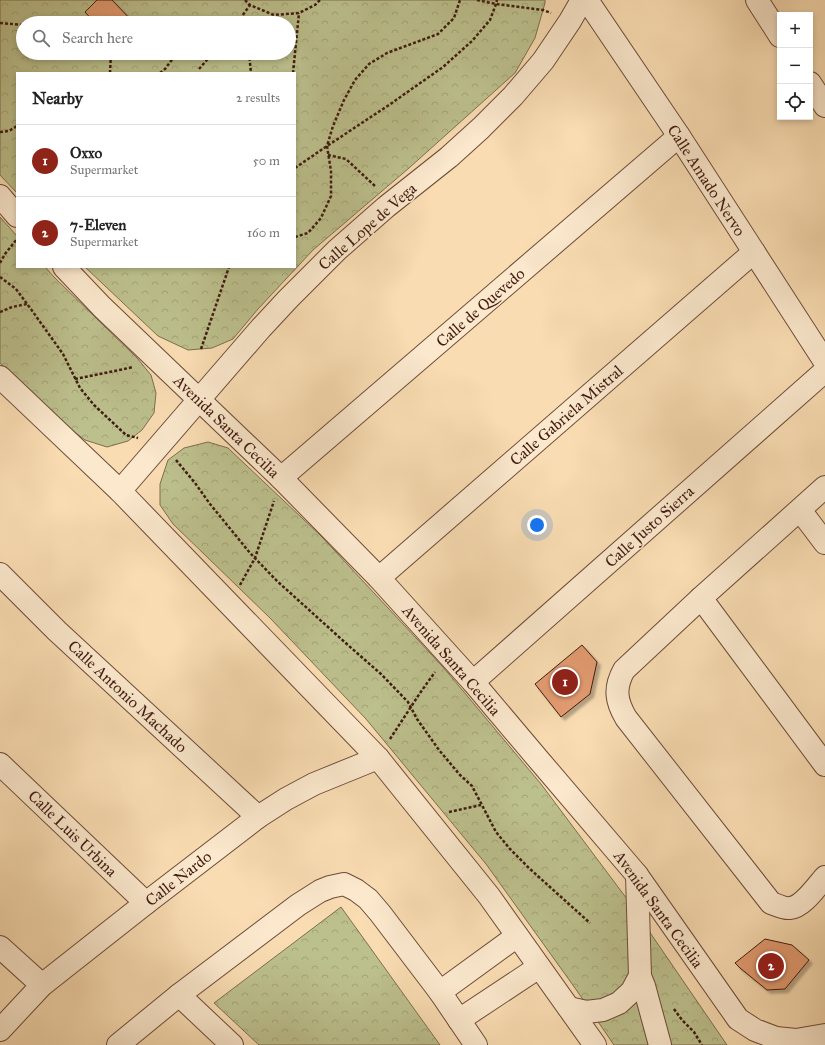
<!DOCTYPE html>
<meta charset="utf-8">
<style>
:root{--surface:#fff;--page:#f6f6f6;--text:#222;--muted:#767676;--line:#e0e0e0;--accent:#8f2418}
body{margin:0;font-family:"IM FELL Great Primer",serif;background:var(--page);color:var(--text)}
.controls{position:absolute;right:12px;top:12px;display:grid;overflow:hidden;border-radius:0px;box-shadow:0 2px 6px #0003}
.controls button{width:36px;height:36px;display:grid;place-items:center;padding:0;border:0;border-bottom:1px solid var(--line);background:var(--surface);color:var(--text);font:20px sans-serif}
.you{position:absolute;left:537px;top:525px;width:14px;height:14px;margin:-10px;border:3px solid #fff;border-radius:50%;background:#1a73e8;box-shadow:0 0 0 6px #1a73e833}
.badge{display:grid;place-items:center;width:26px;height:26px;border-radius:50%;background:var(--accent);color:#fff;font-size:13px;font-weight:700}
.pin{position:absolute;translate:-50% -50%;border:2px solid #fff;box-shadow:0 1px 4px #0006}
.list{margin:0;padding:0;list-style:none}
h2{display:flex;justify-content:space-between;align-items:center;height:52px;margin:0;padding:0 16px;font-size:17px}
h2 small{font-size:13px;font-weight:400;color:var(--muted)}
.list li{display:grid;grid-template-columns:26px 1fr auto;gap:12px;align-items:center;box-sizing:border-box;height:72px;padding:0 16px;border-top:1px solid var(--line)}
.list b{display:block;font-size:15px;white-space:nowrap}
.list p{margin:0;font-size:13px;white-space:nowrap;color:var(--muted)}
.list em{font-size:13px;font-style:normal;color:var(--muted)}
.icon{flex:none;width:22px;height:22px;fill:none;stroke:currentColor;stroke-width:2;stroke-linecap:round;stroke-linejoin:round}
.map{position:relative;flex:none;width:825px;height:1045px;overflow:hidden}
.search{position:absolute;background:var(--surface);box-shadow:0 2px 6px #0003;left:16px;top:16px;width:280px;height:44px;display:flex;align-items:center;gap:10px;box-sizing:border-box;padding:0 14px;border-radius:22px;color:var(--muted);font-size:15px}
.panel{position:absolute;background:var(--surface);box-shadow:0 2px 6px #0003;left:16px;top:72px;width:280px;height:196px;border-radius:0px}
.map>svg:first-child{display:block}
.forest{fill:url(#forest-crowns);stroke:#7e6e4e;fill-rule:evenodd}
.building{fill:#e49c71;stroke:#3f1b0f;filter:url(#shadow)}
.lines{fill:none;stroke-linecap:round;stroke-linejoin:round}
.minor-casing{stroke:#6e4b38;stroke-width:24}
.path{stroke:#3f1b0f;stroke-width:2.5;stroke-dasharray:3 2;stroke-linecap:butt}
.minor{stroke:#fbe8cd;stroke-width:22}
.labels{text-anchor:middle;stroke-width:3;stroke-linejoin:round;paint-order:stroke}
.street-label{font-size:16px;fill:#3f1b0f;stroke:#fbe8cd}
</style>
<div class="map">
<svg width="825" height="1045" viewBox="0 0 825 1045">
<defs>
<pattern id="forest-crowns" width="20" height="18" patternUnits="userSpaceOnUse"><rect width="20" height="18" fill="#bcc08d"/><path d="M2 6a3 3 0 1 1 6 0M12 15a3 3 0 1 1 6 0" fill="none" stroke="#a3a478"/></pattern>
<filter id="shadow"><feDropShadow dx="3.5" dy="3.5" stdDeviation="1" flood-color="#0004"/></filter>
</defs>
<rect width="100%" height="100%" fill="#f9dcb2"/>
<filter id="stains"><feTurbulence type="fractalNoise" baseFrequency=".005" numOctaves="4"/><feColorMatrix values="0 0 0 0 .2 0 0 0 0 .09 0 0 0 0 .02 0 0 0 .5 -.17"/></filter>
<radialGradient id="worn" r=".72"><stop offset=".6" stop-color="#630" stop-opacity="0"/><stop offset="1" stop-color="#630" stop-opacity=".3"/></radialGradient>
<g class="forest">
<path d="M0,0H545V3L535,38L515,73L409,168L313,250L258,309L233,339L212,348L188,350L158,336L85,267H295V73H17V193L0,175ZM23,23H289V53H23Z"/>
<path d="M0,217L17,236V267H45L55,278L137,358L151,375L156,393L154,413L142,430L128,441L107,447L85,440L64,424L0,363Z"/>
<path d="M208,442L228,448L321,536L443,667L541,784L627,899L727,1045H614L575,988L486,864L366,719L270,618L173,524L160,505V484L168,460L184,448Z"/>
<path d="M341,907L440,1045H259L214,1003Z"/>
</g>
<g class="building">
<path d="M97,0H112L134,23H95L85,12Z"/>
<path d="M582,645L597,662L590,694L561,717L535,684Z"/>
<path d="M765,939L792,945L809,960L785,989L767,990L740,968L735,963Z"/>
</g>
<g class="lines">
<g class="minor-casing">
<g id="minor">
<path d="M587,0L679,136L825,362"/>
<path d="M757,0L780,36"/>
<path d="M810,83L825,106"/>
<path d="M0,196L17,216"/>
<path d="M64,267L102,307L281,478L379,578L473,682L538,759L637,875L738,1019L755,1030L776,1038L796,1040L825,1035"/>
<path d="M0,377L120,491L378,758L489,896L595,1045"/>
<path d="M281,478L679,136"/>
<path d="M825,487L701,598L624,670C614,688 616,701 626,718L771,903C777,905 784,909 790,908C803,907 816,887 825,877"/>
<path d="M120,491L261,328L288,299L337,250L386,207L449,157L481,128L513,96L543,61L570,21L582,0"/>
<path d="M800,510L825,543"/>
<path d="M0,574L57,631L258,817"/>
<path d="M379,578L754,252"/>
<path d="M701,598L825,765"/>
<path d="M473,682L825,371"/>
<path d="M0,764L146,903"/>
<path d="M637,875L640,976L644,986L660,1045"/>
<path d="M0,947L42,985"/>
<path d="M440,992L517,936"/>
<path d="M179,995L232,1045"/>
<path d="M569,1008L586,1012L603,1010L619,1003L632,991L640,976"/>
<path d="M459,1020L539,967"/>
<path d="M0,1030L42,985L146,903L258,817L286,799L314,784L378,758"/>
<path d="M118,1045L179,995L298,905L320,891L330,887L344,884L356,890L368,899L380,913L440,992L476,1045"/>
</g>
</g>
<g class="path">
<path d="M245,0L250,5L274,15L299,13L315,5L320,0"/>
<path d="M477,0L496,4L543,10L551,13"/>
<path d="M0,23L23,25"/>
<path d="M203,23L211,18L232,21L234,23"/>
<path d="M237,23L250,5"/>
<path d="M249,53L251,73"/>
<path d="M199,69L213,53"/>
<path d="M110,73L111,53"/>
<path d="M160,73L165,69L177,53"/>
<path d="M293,73L299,13"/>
<path d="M0,132L9,131L17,126"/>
<path d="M328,155L346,159L376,187"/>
<path d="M295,168L327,146L389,105L443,67L472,41L490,20L496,4L497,0"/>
<path d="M295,237L308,233L321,218L331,196V171L327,146L333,126L344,100L355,80L369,64L387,53L438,34L454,18L460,0"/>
<path d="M0,263L5,254L17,239"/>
<path d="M0,277L16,289L33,312L63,354L80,388L94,405L126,435L138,438"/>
<path d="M0,312L12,307L27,304"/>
<path d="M201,349L229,267"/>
<path d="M75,379L124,369L133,367"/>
<path d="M176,460L195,483L210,504L250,553L277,581L349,646L381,674L408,702L417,719L439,750L460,775L472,786L496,832L510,849L530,869L590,923"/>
<path d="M240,585L255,558L274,501"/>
<path d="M390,739L420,693L435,672"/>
<path d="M449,812L481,805"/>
<path d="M674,1009L682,1020L694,1032L702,1045"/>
</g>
<use href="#minor" class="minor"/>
</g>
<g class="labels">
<g class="street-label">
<text transform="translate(707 180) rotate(57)" y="6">Calle Amado Nervo</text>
<text transform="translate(367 226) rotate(-41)" y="6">Calle Lope de Vega</text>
<text transform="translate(480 307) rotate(-41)" y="6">Calle de Quevedo</text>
<text transform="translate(566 415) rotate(-41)" y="6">Calle Gabriela Mistral</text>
<text transform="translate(227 426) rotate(44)" y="6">Avenida Santa Cecilia</text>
<text transform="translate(649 526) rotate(-42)" y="6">Calle Justo Sierra</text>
<text transform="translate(452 660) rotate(49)" y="6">Avenida Santa Cecilia</text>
<text transform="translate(128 696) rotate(43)" y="6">Calle Antonio Machado</text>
<text transform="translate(73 833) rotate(44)" y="6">Calle Luis Urbina</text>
<text transform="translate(178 878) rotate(-38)" y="6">Calle Nardo</text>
<text transform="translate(659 909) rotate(54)" y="6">Avenida Santa Cecilia</text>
</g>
</g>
<rect width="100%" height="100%" filter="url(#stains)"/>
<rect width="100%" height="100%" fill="url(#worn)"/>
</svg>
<div class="controls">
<button>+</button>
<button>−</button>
<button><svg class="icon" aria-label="locate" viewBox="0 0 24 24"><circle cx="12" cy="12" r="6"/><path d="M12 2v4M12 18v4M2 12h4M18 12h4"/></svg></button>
</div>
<div class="you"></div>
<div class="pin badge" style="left:565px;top:682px">1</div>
<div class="pin badge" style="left:771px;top:966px">2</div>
<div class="search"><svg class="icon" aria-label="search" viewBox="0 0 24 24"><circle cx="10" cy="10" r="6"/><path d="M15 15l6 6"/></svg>Search here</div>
<section class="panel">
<h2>Nearby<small>2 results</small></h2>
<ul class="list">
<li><span class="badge">1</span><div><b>Oxxo</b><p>Supermarket</p></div><em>50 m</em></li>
<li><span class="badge">2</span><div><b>7-Eleven</b><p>Supermarket</p></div><em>160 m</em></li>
</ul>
</section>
</div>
